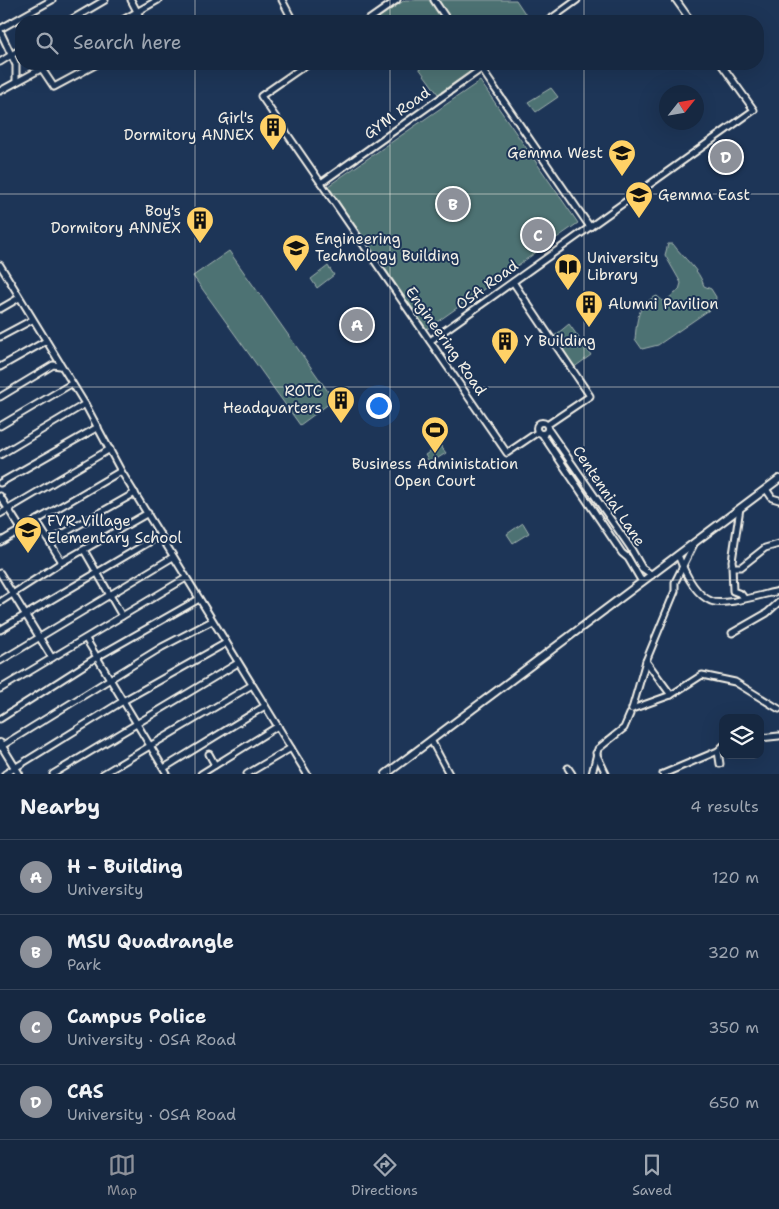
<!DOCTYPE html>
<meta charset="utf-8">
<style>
:root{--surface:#162841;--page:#1f3048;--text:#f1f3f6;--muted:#9ea6b1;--line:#35445a;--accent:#8c9099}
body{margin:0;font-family:"Shantell Sans",sans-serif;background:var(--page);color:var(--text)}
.controls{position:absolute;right:15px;bottom:15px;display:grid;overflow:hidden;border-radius:10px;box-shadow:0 5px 20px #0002}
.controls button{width:45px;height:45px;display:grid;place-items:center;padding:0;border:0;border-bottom:1px solid var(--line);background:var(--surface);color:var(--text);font:25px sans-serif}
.compass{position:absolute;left:659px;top:85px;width:45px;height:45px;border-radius:50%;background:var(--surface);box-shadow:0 5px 20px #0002;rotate:59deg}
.you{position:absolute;left:378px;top:405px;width:18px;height:18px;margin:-12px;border:4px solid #fff;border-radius:50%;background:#1a73e8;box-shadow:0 0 0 8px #1a73e833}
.badge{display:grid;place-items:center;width:32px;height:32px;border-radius:50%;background:var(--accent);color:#fff;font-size:16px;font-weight:700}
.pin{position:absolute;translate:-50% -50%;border:2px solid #fff;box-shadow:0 1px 5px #0006}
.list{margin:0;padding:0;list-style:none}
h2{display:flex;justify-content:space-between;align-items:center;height:65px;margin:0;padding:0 20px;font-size:21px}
h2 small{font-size:16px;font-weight:400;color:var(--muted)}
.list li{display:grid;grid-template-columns:32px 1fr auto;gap:15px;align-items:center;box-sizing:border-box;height:75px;padding:0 20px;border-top:1px solid var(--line)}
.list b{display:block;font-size:19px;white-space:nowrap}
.list p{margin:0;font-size:16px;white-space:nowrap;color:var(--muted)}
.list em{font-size:16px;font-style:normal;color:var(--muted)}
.icon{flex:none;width:28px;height:28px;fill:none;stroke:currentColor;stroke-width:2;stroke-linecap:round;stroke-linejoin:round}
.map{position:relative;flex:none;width:779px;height:774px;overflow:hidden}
.search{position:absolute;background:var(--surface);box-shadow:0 5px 20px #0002;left:15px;right:15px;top:15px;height:55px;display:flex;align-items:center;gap:12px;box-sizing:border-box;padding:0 18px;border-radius:20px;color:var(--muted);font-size:19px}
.sheet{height:365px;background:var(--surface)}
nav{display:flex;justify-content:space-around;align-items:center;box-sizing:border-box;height:70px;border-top:1px solid var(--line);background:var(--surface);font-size:14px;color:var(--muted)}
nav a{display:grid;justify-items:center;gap:2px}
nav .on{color:var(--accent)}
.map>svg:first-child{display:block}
.green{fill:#4e7273;stroke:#a1b2ae}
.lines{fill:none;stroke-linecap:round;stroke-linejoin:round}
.minor-casing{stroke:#f4f1e8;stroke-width:9}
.tertiary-casing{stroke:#f4f1e8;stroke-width:10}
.minor{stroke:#1d3557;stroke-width:5}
.tertiary{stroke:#1d3557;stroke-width:6}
.grid{fill:none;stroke:#f4f1e8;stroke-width:1;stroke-opacity:0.55}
.labels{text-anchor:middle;stroke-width:4;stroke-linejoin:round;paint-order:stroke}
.street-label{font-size:15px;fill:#f4f1e8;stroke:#1d3557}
.poi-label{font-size:15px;fill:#f4f1e8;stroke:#1d3557;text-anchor:start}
</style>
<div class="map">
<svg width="779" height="774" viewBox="0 0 779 774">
<rect width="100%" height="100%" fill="#1d3557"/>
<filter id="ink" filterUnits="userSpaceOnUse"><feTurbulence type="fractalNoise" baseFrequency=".02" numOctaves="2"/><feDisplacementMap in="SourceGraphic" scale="10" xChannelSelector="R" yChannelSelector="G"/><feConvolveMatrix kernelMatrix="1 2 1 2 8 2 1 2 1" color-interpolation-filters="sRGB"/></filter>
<g filter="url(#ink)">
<g class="green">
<path d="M405,0H429L443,21H374Z"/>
<path d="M438,0H516L530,21H453Z"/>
<path d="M416,64H472L475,68L438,94Z"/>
<path d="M480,81L578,223L427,329L328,186Z"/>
<path d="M551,88L558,97L536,112L528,102Z"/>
<path d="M668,244H673C684,259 699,269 704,286L711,289L716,297L715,306L658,345L642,349L635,339C637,320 637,304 657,296L664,302L679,290L681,283L665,255Z"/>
<path d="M229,251L334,400L300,425L193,276Z"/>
<path d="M328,266L334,275L317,288L311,279Z"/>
<path d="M569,324L591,355L573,368L552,338Z"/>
<path d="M440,445L446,453L430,463L425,455Z"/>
<path d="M523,523L529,533L513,543L507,534Z"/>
</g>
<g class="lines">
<g class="minor-casing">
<g id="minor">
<path d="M131,0L142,21"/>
<path d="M282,0L293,21"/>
<path d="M434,0L448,21"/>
<path d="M676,0L691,21"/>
<path d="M69,21L105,0"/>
<path d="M121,21L158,0"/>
<path d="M367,21L397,0"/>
<path d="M548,21L577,0"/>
<path d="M0,29L52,0"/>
<path d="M0,31L16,65V82"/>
<path d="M0,62L21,49"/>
<path d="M307,64L261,96L507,453L538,432"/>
<path d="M478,64L590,227"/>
<path d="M42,69L54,87L97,64"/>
<path d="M0,91L50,64"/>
<path d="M321,183L488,64"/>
<path d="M0,265L85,404L121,471L307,774"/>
<path d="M513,282L590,396L547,425"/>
<path d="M0,309L19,298"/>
<path d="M0,337L32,320"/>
<path d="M430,341L754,110L721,64"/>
<path d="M0,367L46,341"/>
<path d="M0,397L53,365L60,366"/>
<circle cx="542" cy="428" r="5.5"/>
<path d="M0,426L71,384"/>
<path d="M548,429L630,547L642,568L652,575"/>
<path d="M542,434L622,553L628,558L642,582"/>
<path d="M0,455L85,404"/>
<path d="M0,483L98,427"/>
<path d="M766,489L772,498L779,500"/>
<path d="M0,496L21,529"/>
<path d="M740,508L732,561L733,567H741L765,548L779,544"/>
<path d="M0,514L110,449"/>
<path d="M36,520L62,562"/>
<path d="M50,541L135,493"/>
<path d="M0,542L121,471"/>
<path d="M84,550L122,616"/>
<path d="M678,555C684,571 694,594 711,601C723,607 764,594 779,591"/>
<path d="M732,565L733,591L741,594L744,598"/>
<path d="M0,573L52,658"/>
<path d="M0,602L62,562L148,513"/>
<path d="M0,630L161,535"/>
<path d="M732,633L767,613L779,602"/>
<path d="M86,639L167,774"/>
<path d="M0,661L173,557"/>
<path d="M0,689L186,578"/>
<path d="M671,695L646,661L675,591V582L695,542"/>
<path d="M632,709L671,695L702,675L735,682L779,709"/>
<path d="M632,709L646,661"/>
<path d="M0,719L97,657L199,599"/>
<path d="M760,738L779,736"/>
<path d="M431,740L449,774"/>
<path d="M0,747L162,647L212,621"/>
<path d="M596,753L606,774"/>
<path d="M209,754L215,765"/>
<path d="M720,764L718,751L723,746"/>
<path d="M164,768L265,706"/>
<path d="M568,768L572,774"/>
<path d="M5,774L123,701L226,643"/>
<path d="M53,774L238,663"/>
<path d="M103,774L252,685"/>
<path d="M201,774L278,726"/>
<path d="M247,774L291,748"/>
<path d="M592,774L598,749L624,728L630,714"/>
<path d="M663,774L718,751"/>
</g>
</g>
<g class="tertiary-casing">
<g id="tertiary">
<path d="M0,743L19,774"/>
<path d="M386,774L779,479"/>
</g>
</g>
<use href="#minor" class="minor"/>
<use href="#tertiary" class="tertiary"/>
</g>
</g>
<path class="grid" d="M195,0V21M390,0V21M584,0V21M195,64V774M390,64V774M584,64V774M0,194H779M0,387H779M0,580H779"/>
<defs>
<g id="building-pin" transform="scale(1.4375)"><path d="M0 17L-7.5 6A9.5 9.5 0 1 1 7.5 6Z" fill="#ffd166" stroke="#1d3557"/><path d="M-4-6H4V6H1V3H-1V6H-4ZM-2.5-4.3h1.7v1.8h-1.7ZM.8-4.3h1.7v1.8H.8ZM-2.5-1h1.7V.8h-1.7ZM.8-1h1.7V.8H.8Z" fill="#111"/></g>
<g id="university-pin" transform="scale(1.4375)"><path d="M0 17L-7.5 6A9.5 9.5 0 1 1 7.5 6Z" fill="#ffd166" stroke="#1d3557"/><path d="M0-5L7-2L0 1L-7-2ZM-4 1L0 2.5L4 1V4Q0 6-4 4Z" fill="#111"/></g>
<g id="library-pin" transform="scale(1.4375)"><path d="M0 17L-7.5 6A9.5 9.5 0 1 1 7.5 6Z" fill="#ffd166" stroke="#1d3557"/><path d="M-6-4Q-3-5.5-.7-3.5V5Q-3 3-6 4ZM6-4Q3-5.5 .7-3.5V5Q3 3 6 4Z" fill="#111"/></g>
<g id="stadium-pin" transform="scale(1.4375)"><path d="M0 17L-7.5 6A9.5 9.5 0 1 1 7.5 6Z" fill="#ffd166" stroke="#1d3557"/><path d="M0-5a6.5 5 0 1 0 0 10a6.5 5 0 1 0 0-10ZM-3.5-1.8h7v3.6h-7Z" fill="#111"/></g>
<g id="school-pin" transform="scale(1.4375)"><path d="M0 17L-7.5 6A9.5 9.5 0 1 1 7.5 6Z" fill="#ffd166" stroke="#1d3557"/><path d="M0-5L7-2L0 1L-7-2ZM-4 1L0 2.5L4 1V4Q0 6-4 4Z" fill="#111"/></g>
</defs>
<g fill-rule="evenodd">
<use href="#building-pin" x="273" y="127"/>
<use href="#university-pin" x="622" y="153"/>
<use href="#university-pin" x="639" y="195"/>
<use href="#building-pin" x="200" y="220"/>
<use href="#university-pin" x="296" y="248"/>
<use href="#library-pin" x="568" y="267"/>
<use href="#building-pin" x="589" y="304"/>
<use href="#building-pin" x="505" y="341"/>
<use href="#building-pin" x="341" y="400"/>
<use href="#stadium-pin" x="435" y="430"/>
<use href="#school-pin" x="28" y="530"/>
</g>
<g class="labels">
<g class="street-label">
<text transform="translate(397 113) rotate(-36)" y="5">GYM Road</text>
<text transform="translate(487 285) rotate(-36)" y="5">OSA Road</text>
<text transform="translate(446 341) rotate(55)" y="5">Engineering Road</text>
<text transform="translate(609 496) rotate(56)" y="5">Centennial Lane</text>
</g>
<g class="poi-label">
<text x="254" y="123" text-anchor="end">Girl's<tspan x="254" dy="17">Dormitory ANNEX</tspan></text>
<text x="603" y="158" text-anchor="end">Gemma West</text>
<text x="658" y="200">Gemma East</text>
<text x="181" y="216" text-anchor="end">Boy's<tspan x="181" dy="17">Dormitory ANNEX</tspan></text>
<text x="315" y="244">Engineering<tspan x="315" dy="17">Technology Building</tspan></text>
<text x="587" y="263">University<tspan x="587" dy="17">Library</tspan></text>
<text x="608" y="309">Alumni Pavilion</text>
<text x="524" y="346">Y Building</text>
<text x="322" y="396" text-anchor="end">ROTC<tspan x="322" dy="17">Headquarters</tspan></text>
<text x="435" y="469" text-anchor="middle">Business Administation<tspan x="435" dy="17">Open Court</tspan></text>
<text x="47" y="526">FVR Village<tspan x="47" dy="17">Elementary School</tspan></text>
</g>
</g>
</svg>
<div class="controls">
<button><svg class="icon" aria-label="layers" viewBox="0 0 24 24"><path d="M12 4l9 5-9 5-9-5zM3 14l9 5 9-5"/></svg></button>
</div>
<svg class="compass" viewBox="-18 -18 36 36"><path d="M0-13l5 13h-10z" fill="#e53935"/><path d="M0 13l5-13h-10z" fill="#9ea6b1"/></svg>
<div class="you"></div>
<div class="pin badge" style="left:357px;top:325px">A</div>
<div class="pin badge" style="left:453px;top:204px">B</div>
<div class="pin badge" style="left:538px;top:235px">C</div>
<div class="pin badge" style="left:726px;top:157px">D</div>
<div class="search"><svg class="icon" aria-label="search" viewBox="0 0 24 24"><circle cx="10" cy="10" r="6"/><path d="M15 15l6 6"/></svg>Search here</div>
</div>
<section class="sheet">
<h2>Nearby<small>4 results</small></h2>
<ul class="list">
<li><span class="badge">A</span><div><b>H - Building</b><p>University</p></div><em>120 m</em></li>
<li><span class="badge">B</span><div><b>MSU Quadrangle</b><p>Park</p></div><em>320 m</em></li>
<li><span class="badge">C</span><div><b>Campus Police</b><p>University · OSA Road</p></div><em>350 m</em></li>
<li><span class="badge">D</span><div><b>CAS</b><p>University · OSA Road</p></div><em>650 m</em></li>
</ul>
</section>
<nav>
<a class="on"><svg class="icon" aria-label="map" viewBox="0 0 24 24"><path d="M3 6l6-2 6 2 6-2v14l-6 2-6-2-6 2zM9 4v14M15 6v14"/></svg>Map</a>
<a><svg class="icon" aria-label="directions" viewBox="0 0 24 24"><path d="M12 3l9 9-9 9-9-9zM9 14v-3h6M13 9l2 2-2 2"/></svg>Directions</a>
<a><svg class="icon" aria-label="saved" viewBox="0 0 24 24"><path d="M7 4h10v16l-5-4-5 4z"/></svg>Saved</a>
</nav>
